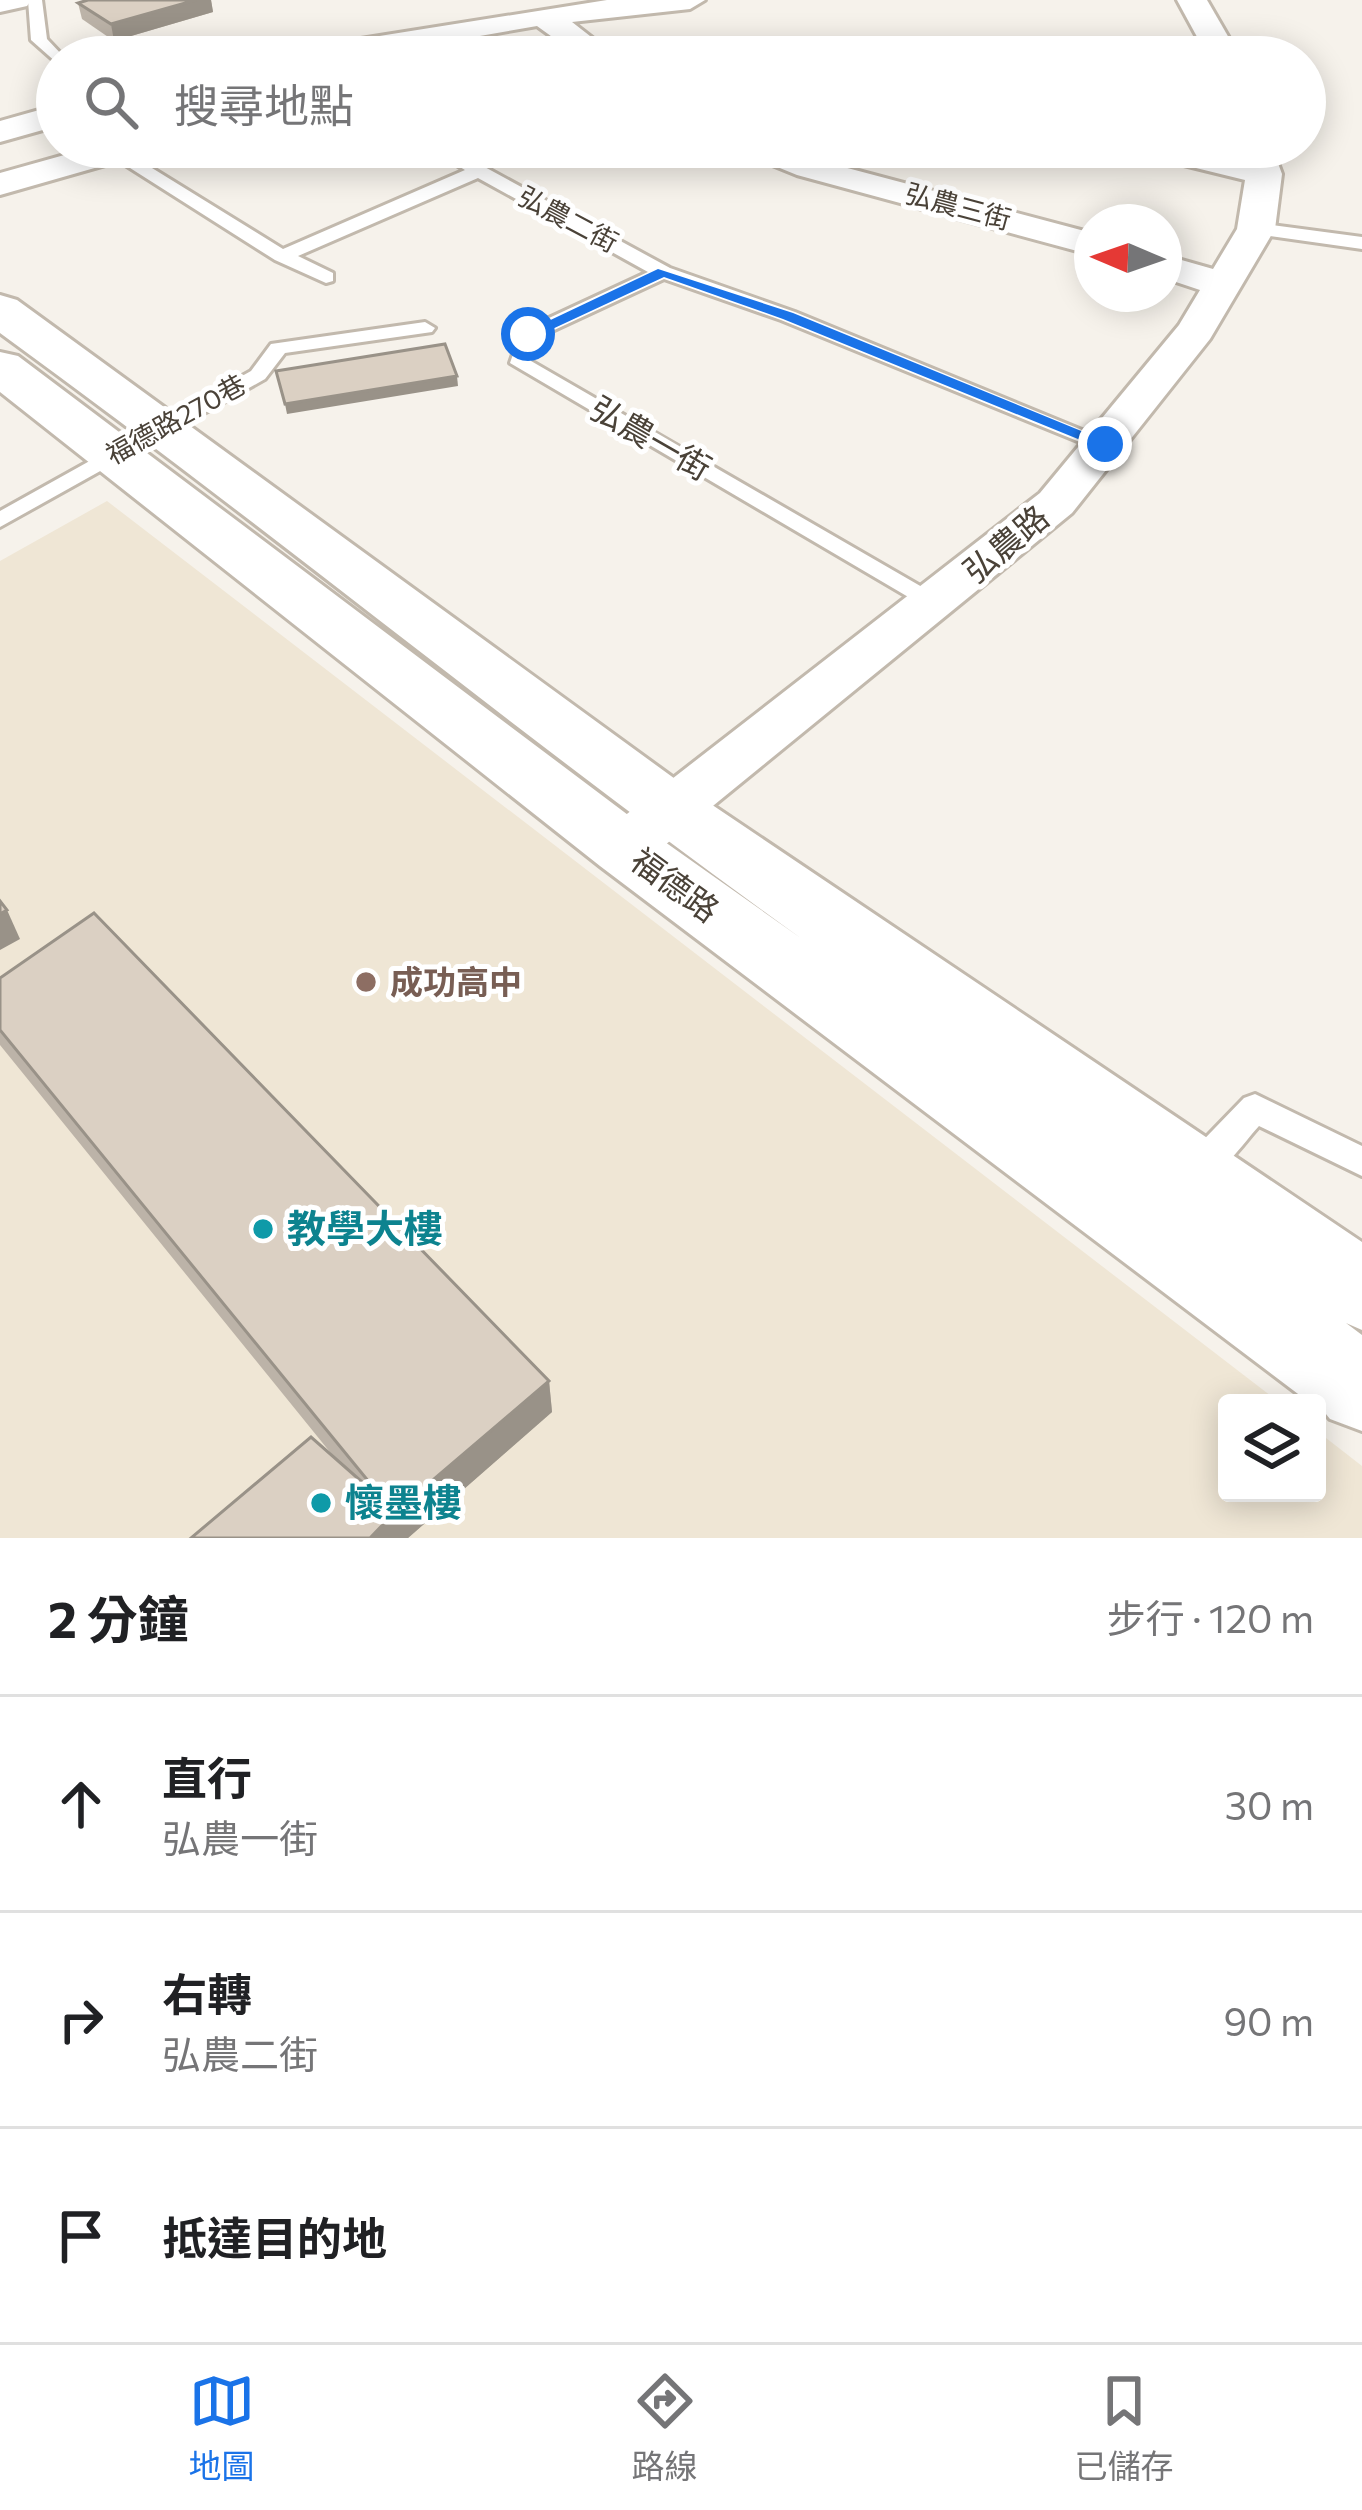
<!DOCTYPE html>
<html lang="zh-TW">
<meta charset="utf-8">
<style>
:root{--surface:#fff;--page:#f6f6f6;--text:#202124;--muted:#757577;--line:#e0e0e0;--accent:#1a73e8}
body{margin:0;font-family:Commissioner,"Noto Sans TC",sans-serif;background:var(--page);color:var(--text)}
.controls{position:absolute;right:36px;bottom:36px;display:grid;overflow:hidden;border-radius:12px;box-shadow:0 6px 30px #0003}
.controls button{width:108px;height:108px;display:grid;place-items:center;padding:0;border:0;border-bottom:3px solid var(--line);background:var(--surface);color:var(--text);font:60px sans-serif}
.compass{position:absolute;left:1074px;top:204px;width:108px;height:108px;border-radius:50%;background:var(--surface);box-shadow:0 6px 30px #0003;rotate:272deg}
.stop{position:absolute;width:36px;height:36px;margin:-27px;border:9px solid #1a73e8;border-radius:50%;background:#fff}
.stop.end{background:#1a73e8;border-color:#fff;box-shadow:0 3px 12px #0008}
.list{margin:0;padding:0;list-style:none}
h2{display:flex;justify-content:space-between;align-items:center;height:156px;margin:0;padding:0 48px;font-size:51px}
h2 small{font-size:39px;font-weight:400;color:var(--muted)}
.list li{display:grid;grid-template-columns:78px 1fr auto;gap:36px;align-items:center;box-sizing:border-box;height:216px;padding:0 48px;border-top:3px solid var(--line)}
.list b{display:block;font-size:45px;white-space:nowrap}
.list p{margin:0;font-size:39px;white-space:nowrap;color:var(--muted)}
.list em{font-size:39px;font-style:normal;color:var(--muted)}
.icon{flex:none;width:66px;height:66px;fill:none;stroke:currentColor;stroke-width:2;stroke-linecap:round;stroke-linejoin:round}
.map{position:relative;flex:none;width:1362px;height:1538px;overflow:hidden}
.search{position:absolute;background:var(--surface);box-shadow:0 6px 30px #0003;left:36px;right:36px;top:36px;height:132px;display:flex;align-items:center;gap:30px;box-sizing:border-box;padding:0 42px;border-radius:66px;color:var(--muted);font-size:45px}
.sheet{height:804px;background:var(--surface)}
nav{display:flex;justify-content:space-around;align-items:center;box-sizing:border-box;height:168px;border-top:3px solid var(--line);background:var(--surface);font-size:33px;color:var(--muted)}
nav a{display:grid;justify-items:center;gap:6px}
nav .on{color:var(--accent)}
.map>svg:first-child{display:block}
.education{fill:#efe6d5}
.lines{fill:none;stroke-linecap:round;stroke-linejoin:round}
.service-casing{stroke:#c2b9ad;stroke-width:6}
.minor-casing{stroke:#c2b9ad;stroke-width:6}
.tertiary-casing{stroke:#c2b9ad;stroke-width:6}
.service{fill:#fff;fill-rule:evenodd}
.minor{fill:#fff;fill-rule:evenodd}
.tertiary{fill:#fff;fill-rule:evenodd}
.wall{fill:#bcb3a8}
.shaded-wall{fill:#999288}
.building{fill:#dbd0c3;stroke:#999288;stroke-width:3}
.route{fill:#1a73e8}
.education-dot{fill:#8d6e63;stroke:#fff;stroke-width:4.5}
.culture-dot{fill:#0f9aa8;stroke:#fff;stroke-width:4.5}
.labels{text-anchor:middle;stroke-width:10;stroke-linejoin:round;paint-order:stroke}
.far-street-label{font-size:27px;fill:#4a4238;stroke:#fff}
.street-label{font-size:33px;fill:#4a4238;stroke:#fff}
.education-label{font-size:33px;font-weight:bold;fill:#785e54;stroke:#fff;text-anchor:start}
.near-culture-label{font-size:39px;font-weight:bold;fill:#0d838f;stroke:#fff;text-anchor:start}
</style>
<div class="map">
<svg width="1362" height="1538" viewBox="0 0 1362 1538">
<rect width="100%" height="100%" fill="#f6f2eb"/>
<path class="education" d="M107,501L1280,1403H1227V1493H1317V1431L1362,1466V1538H0V561Z"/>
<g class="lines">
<g class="service-casing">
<g id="service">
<path d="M28,0H42L47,39L64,57H57V63L31,40Z"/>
<path d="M97,147H118L283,249L465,170L426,147H448L670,268L795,312L1116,444L1113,449H1097L781,320L664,279L537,338L531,361L948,602L945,608H927L510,363L521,331L648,272L478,178L298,256L333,273V281L326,283L275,260Z"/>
<path d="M1256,223L1362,237V249L1249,233V225Z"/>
<path d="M425,322L435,328L432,332L285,353L265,379L0,527V511L251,371L271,344Z"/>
<path d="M1255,1094L1362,1146V1176L1259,1126C1241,1145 1213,1191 1184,1180L1179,1170L1184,1160L1244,1098Z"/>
</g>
</g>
<g class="minor-casing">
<g id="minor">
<path d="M0,0H31L27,6L0,12Z"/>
<path d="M607,0H705L690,9L572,22L617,57H580L537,26L359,57H288L304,48Z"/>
<path d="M1177,0H1207L1240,57H1208Z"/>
<path d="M57,105V126L0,142V121Z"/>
<path d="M93,147H128L131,152L126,159L0,195V173Z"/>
<path d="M740,147H787L821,161L1092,233V255L797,175L745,154Z"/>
<path d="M1134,147H1195L1241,158L1238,147H1272L1282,174L1275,229L1210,339L1072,513L654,854L634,860L614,854L606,839L614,824L1040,493L1179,325L1200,290L1164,278V255L1213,269L1237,229L1245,180L1139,154Z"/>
</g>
</g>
<g class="tertiary-casing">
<path id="tertiary" d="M0,295L17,300L693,792L1362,1242V1330L1346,1323L1362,1335V1431L1330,1419L1317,1403H1310L600,866L0,392V352L18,356L648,830L802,939C529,743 271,530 0,333Z"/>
</g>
<use href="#service" class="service"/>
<use href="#minor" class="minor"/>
<use href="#tertiary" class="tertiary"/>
</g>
<g class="wall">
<path d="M88,0H211L213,12L114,41L82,19L78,3Z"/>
<path d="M0,978L549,1381L552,1412L408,1538H191L334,1457L0,1045Z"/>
</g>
<g class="shaded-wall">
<path d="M196,0H211L213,12L114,41L111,24Z"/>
<path d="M457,376L458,386L287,414L285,404Z"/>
<path d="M7,910L20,939L0,950V914Z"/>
<path d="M549,1381L552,1412L408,1538H370L394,1513Z"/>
</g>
<g class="building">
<path d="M88,0H196L111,24L78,3Z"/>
<path d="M445,344L457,376L285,404L276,371Z"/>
<path d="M0,901L7,910L0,914Z"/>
<path d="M94,913L549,1381L394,1513L370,1538H191L311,1437L387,1504L0,1030V978Z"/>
</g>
<path class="route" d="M658,269L793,313L1113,444L1100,448L783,319L664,277L533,338L521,334Z"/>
<circle class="education-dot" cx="366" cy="982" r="12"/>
<g class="culture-dot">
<circle cx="263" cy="1229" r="12"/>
<circle cx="321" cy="1503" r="12"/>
</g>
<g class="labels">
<g class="far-street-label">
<text transform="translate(958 207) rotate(15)" y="9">弘農三街</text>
<text transform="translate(568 220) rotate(28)" y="9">弘農二街</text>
<text transform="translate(176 420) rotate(-29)" y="9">福德路270巷</text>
</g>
<g class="street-label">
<text transform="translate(651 438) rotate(30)" y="12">弘農一街</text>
<text transform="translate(1006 544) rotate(-40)" y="12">弘農路</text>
<text transform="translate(675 885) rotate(36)" y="12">福德路</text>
</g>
<g class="education-label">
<text x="390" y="994">成功高中</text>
</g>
<g class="near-culture-label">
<text x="287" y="1243">教學大樓</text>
<text x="345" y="1517">懷墨樓</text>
</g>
</g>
</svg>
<div class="controls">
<button><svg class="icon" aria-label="layers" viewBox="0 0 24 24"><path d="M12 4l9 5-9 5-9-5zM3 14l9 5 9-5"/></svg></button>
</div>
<svg class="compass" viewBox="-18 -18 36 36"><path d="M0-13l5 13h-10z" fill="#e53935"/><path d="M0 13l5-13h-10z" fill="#757577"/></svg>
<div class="stop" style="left:528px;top:334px"></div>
<div class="stop end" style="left:1105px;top:444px"></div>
<div class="search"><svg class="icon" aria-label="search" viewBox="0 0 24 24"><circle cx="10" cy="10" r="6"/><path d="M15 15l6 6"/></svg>搜尋地點</div>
</div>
<section class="sheet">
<h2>2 分鐘<small>步行 · 120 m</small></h2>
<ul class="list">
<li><svg class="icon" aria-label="ahead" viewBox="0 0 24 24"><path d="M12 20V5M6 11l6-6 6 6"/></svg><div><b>直行</b><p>弘農一街</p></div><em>30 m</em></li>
<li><svg class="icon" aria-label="right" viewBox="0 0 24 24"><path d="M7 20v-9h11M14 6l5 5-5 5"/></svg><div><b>右轉</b><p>弘農二街</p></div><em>90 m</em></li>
<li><svg class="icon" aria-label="arrive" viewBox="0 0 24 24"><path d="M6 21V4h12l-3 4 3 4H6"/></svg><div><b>抵達目的地</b></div></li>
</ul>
</section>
<nav>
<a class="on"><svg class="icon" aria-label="map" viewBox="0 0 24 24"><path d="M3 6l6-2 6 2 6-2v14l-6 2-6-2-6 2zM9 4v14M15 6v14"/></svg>地圖</a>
<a><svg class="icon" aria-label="directions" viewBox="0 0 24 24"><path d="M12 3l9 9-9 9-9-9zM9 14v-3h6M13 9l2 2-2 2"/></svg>路線</a>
<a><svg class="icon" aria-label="saved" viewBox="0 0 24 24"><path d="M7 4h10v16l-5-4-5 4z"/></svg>已儲存</a>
</nav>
